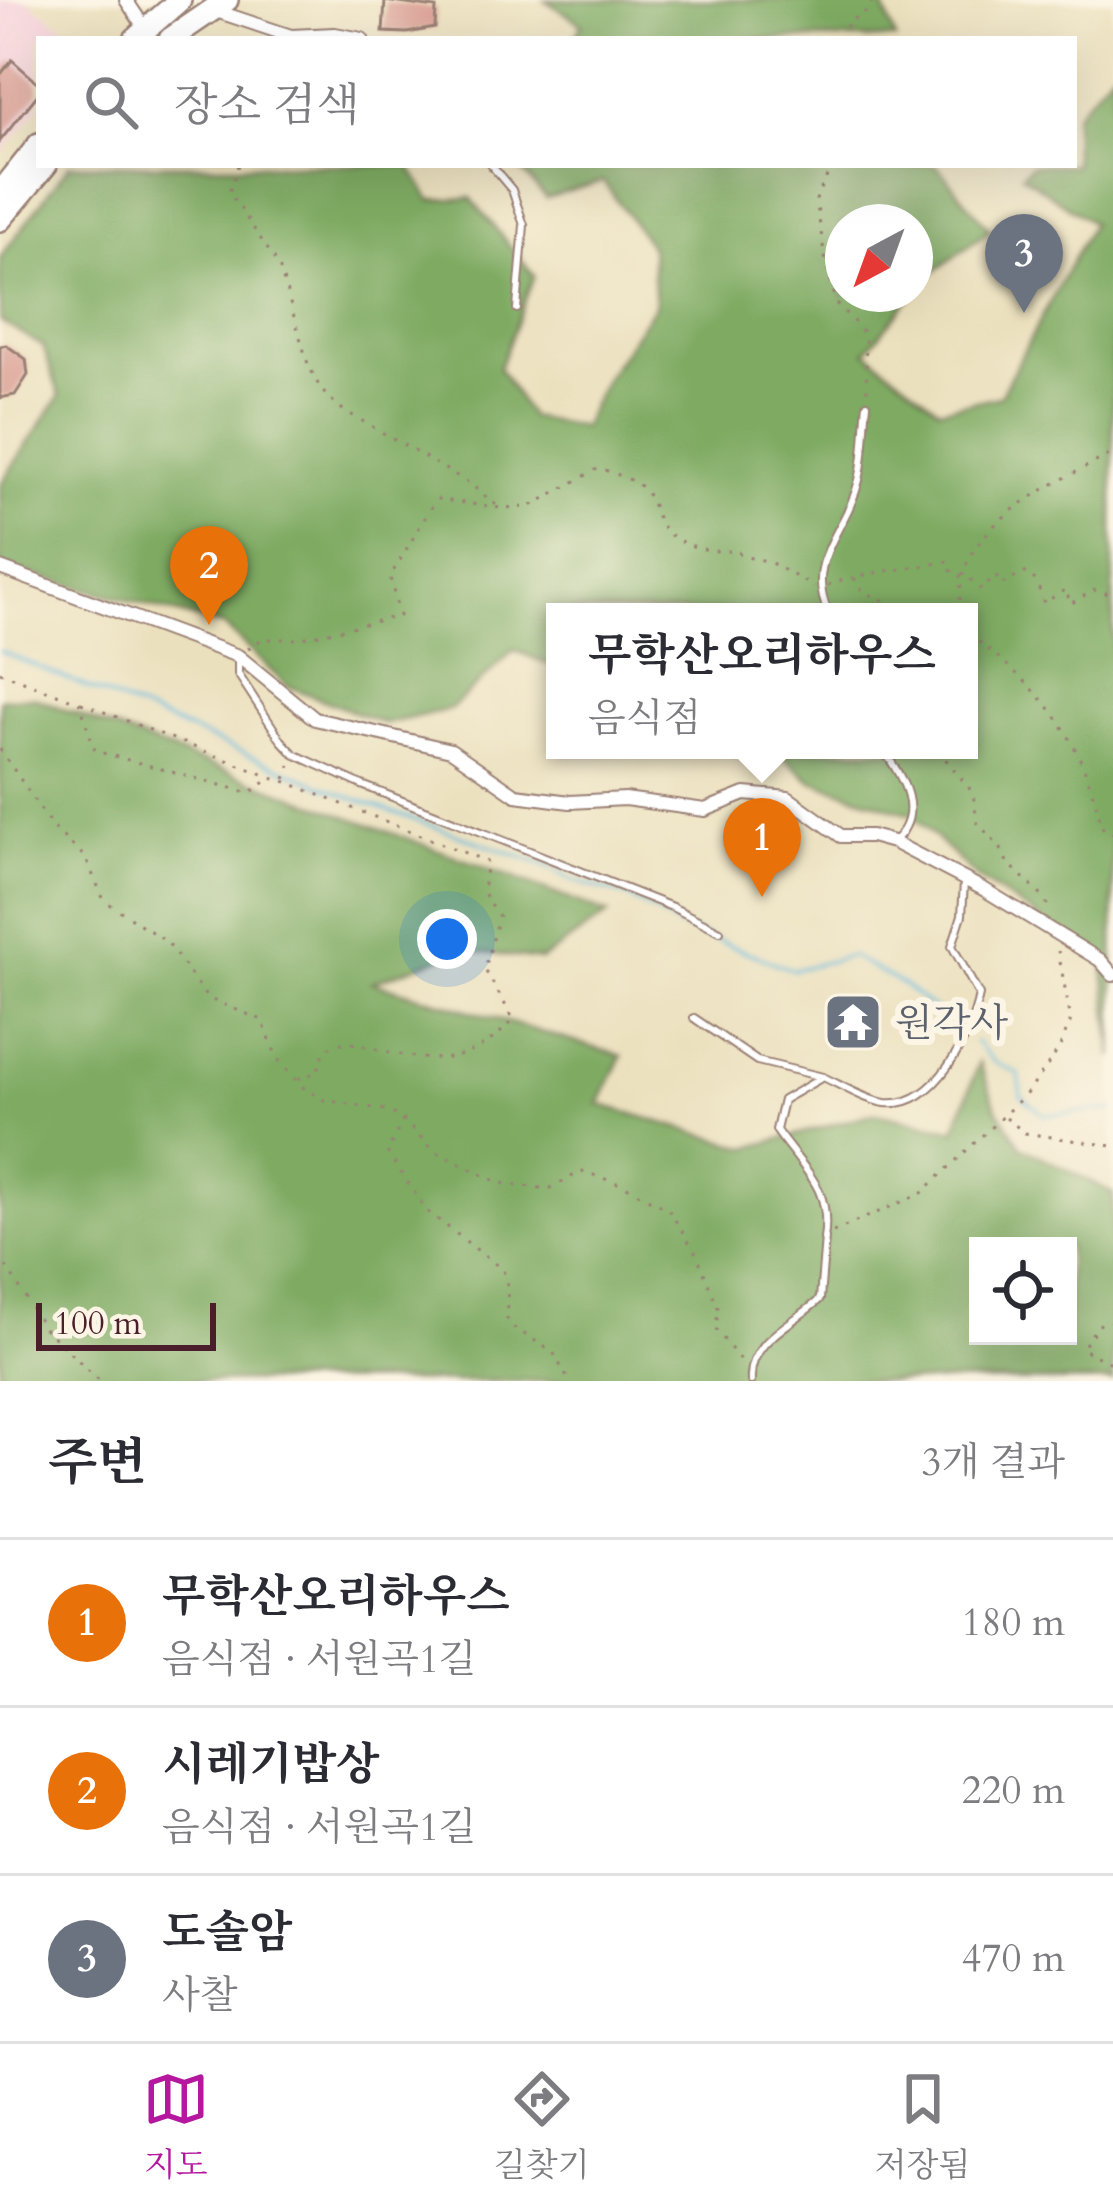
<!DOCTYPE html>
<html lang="ko">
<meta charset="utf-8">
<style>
:root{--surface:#fff;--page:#f2f2f3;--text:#2b2b33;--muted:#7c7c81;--line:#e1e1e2;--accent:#b5179e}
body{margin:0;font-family:Cardo,"Noto Serif KR",serif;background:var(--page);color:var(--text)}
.controls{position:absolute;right:36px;bottom:36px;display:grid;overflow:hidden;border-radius:0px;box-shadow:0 12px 48px #0002}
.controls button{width:108px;height:108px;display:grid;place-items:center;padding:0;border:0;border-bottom:3px solid var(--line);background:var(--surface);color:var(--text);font:60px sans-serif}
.compass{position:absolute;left:825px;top:204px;width:108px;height:108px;border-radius:50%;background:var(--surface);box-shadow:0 12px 48px #0002;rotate:221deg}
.scale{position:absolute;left:36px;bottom:30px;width:180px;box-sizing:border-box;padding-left:12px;border:6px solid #4a1f2b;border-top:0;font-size:33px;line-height:42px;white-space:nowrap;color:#4a1f2b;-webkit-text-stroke:9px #fcf5e5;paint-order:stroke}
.you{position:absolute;left:447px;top:939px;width:42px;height:42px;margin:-30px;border:9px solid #fff;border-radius:50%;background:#1a73e8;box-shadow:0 0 0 18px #1a73e833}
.badge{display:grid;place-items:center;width:78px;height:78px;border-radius:50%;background:var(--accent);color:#fff;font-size:39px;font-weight:700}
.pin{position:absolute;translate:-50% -99px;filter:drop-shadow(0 3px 6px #0008)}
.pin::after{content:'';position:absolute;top:63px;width:42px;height:36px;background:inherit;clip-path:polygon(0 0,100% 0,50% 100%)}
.popup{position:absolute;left:546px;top:603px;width:432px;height:156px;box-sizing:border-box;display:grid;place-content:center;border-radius:0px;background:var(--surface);filter:drop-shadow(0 3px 9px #0005);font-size:39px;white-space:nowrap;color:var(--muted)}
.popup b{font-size:45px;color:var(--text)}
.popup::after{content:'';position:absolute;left:50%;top:100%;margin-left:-24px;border:24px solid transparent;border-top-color:var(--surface)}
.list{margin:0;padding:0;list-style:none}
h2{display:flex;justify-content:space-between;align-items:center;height:156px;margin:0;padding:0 48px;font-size:51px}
h2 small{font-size:39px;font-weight:400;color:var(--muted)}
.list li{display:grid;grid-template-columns:78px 1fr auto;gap:36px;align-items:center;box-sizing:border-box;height:168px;padding:0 48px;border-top:3px solid var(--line)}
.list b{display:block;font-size:45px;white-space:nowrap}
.list p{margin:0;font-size:39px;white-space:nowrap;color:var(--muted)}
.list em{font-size:39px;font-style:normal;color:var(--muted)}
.icon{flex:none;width:66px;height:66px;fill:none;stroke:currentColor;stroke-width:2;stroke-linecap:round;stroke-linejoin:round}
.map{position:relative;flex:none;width:1113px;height:1381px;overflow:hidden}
.search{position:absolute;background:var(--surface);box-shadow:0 12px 48px #0002;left:36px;right:36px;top:36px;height:132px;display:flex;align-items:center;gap:30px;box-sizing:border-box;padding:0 42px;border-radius:0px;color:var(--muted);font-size:45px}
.sheet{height:660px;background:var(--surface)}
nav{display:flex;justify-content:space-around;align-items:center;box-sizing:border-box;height:168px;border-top:3px solid var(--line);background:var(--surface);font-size:33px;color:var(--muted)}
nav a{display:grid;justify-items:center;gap:6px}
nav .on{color:var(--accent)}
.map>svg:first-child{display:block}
.built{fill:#f5cfdb}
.forest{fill:#7eaa62;stroke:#646446;stroke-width:3;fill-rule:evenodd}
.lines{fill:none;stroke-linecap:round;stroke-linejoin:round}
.stream{stroke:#5db8db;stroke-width:3}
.building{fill:#d7958c}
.lane-casing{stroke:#9a8074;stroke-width:10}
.street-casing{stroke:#9a8074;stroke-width:16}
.primary-casing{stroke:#9a8074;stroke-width:26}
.path{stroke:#9a8074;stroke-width:3;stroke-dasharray:3 9;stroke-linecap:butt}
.lane{stroke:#fff;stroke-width:6}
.street{stroke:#fff;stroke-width:12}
.primary{stroke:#fff;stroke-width:21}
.labels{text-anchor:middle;stroke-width:12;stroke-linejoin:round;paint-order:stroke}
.worship-label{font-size:39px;fill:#5b616d;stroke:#fcf5e5;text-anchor:start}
</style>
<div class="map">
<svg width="1113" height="1381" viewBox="0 0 1113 1381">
<rect width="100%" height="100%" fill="#fcf5e5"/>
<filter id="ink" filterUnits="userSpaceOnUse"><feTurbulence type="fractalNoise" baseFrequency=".00833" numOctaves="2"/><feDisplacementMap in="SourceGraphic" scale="24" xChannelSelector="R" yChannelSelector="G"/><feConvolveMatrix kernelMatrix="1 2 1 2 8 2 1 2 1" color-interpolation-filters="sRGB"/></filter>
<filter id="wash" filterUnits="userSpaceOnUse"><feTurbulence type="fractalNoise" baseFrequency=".004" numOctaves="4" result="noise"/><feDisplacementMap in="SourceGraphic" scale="48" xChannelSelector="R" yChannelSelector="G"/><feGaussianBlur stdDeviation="2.7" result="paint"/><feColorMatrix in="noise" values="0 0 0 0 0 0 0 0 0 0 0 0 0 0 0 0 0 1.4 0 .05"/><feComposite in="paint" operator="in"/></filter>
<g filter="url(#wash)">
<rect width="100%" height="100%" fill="#ebe0bd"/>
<path class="built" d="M0,0H27L79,39H39V107L0,155Z"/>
<g class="forest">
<path d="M545,0H881L896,39H573L582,24Z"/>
<path d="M1113,70V1057L1103,959L978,879L911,814L812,781L775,750H969V612H555V667L514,650L451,709L385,724L287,686L224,626L0,566V485L60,396L43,346L0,321V258L69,165H409L431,200L471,198L534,276L499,368L530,417L582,427L605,379L655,305L651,247L603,181L546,198L516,165H936L990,230L928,276L915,292V222H843V294H913L866,351L939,409L1000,396L1092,223L1022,175L1031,165H1074V115Z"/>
<path d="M33,697C223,773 417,840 608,914L541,960L462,950L372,982L622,1056L599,1104L748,1148L875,1113L955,1130L979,1062L996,1107L1021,1146L1113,1193V1381H0V699ZM978,1246H1068V1336H978Z"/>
</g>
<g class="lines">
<g class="stream">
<path d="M0,651L347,796L550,867L571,880L629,897L677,925L793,970L851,956L903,985L959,1028"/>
<path d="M975,1041L994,1062L1019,1074L1021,1096L1045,1115L1113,1110"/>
</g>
</g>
<g id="blocks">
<g class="building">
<path d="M385,1L436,8L435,28L407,33L383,32Z"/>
<path d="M12,60L39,84V93L0,141V75Z"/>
<path d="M6,345L26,359L28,375L15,395L0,398V346Z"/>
</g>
</g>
</g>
<g filter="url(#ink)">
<use href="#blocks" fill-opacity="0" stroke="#9a8074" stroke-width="3"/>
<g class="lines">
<g class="lane-casing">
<g id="lane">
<path d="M491,165L512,190L524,225L517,309"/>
<path d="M828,612C804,559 847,531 859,480C865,456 864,429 867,404"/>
<path d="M238,659V674L281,740L294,754L362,785L672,907L720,931"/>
<path d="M883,750C903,777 925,814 894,841"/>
<path d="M694,1018L757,1061L823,1077"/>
<path d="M824,1239C832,1187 804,1171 776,1130L783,1100L823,1077C841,1085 865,1100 885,1103C936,1109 971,1035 979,995L952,946L962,915L964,882"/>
<path d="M751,1381C748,1340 796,1323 820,1299L825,1238"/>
</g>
</g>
<g class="street-casing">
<g id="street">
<path d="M126,0L146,30"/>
<path d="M213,10L291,36L335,34L362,39"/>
<path d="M0,568L238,656L315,719L451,750L516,795L570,802L625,799L705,810L745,794L788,798L841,836H871L893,842L985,890L1100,960L1113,975"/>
</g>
</g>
<g class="primary-casing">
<g id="primary">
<path d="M135,39L180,0"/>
<path d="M170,39L227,0"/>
<path d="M0,193L39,144"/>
<path d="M0,220L46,165"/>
</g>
</g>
<g class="path">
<path d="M844,39L848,21L864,14L873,0"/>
<path d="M238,165L229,192L279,266L308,364L321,390L340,408L469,483L496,505"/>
<path d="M832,165L816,200L824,252L835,302L865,334L867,397"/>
<path d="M854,578L863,592L913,612"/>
<path d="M828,585C868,570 908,570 949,561L952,574L970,579L981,590L996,576L1000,585L1027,572L1036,581L1044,603L1066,589L1070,604L1094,590L1113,595"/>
<path d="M961,612C948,527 1051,486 1113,453"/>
<path d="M969,634C1046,694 1079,730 1102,827L1113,834"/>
<path d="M248,649L262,639H298L399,616L390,577L436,499L500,508L529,507L599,468C612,473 632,478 642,488C654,499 655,518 664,529C677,545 716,555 734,550L746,557L768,561L814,587"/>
<path d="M0,672L80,703L95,751L250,793L271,778L284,781L488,862C481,886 482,898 499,916L485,970L514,1020C464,1070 433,1063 369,1047C351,1042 341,1040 325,1050L317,1072L298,1079"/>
<path d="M81,703L268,776"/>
<path d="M0,749L53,828L85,857L104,900L168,943L207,998L262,1020L277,1058L301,1086L324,1100L386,1110L403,1119L434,1151L500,1183L549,1189L582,1171L623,1185L668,1209L696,1253L719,1310L715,1328L742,1363"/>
<path d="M938,750L973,793L977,822L1001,849L1007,862L1046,900L1049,912"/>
<path d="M285,779L292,760"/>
<path d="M1006,1118L1025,1133L1113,1146"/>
<path d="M403,1120L387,1152L427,1211L503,1270L508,1288L506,1317L511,1326L553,1352L569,1381"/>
<path d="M833,1232L922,1193L1030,1090L1059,1049L1071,1020L1058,951"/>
<path d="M0,1256L44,1328L100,1381"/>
<path d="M1113,1321L1098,1325L1082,1349L1113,1364"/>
</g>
<use href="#lane" class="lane"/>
<use href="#street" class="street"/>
<use href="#primary" class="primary"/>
</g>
</g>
<defs>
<g id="temple-square" transform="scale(3)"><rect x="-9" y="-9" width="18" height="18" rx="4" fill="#6b7280" stroke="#fcf5e5"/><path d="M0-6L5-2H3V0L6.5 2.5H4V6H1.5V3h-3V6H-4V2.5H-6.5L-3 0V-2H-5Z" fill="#fff"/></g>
</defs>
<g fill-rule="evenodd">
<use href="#temple-square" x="853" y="1022"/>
</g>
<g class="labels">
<g class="worship-label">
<text x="895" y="1036">원각사</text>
</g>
</g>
</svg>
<div class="controls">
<button><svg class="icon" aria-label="locate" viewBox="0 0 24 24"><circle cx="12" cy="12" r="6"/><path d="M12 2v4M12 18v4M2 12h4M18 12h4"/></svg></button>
</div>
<svg class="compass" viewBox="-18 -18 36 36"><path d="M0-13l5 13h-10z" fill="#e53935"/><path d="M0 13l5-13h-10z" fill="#7c7c81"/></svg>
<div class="scale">100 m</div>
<div class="you"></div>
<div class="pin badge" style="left:762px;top:897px;background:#e8710a">1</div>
<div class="popup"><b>무학산오리하우스</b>음식점</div>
<div class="pin badge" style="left:209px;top:625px;background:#e8710a">2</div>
<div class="pin badge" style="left:1024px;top:313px;background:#6b7280">3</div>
<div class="search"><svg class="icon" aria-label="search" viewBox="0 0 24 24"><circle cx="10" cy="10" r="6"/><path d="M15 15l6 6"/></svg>장소 검색</div>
</div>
<section class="sheet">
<h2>주변<small>3개 결과</small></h2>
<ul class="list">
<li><span class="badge" style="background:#e8710a">1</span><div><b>무학산오리하우스</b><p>음식점 · 서원곡1길</p></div><em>180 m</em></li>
<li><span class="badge" style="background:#e8710a">2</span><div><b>시레기밥상</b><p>음식점 · 서원곡1길</p></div><em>220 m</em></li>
<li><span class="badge" style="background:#6b7280">3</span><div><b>도솔암</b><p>사찰</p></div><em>470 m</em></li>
</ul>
</section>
<nav>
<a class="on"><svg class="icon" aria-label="map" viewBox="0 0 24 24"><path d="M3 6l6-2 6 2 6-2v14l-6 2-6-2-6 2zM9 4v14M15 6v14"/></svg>지도</a>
<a><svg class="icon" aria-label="directions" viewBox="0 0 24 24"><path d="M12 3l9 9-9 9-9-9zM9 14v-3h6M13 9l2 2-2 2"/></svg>길찾기</a>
<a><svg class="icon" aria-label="saved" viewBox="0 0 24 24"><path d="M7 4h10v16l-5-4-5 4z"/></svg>저장됨</a>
</nav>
